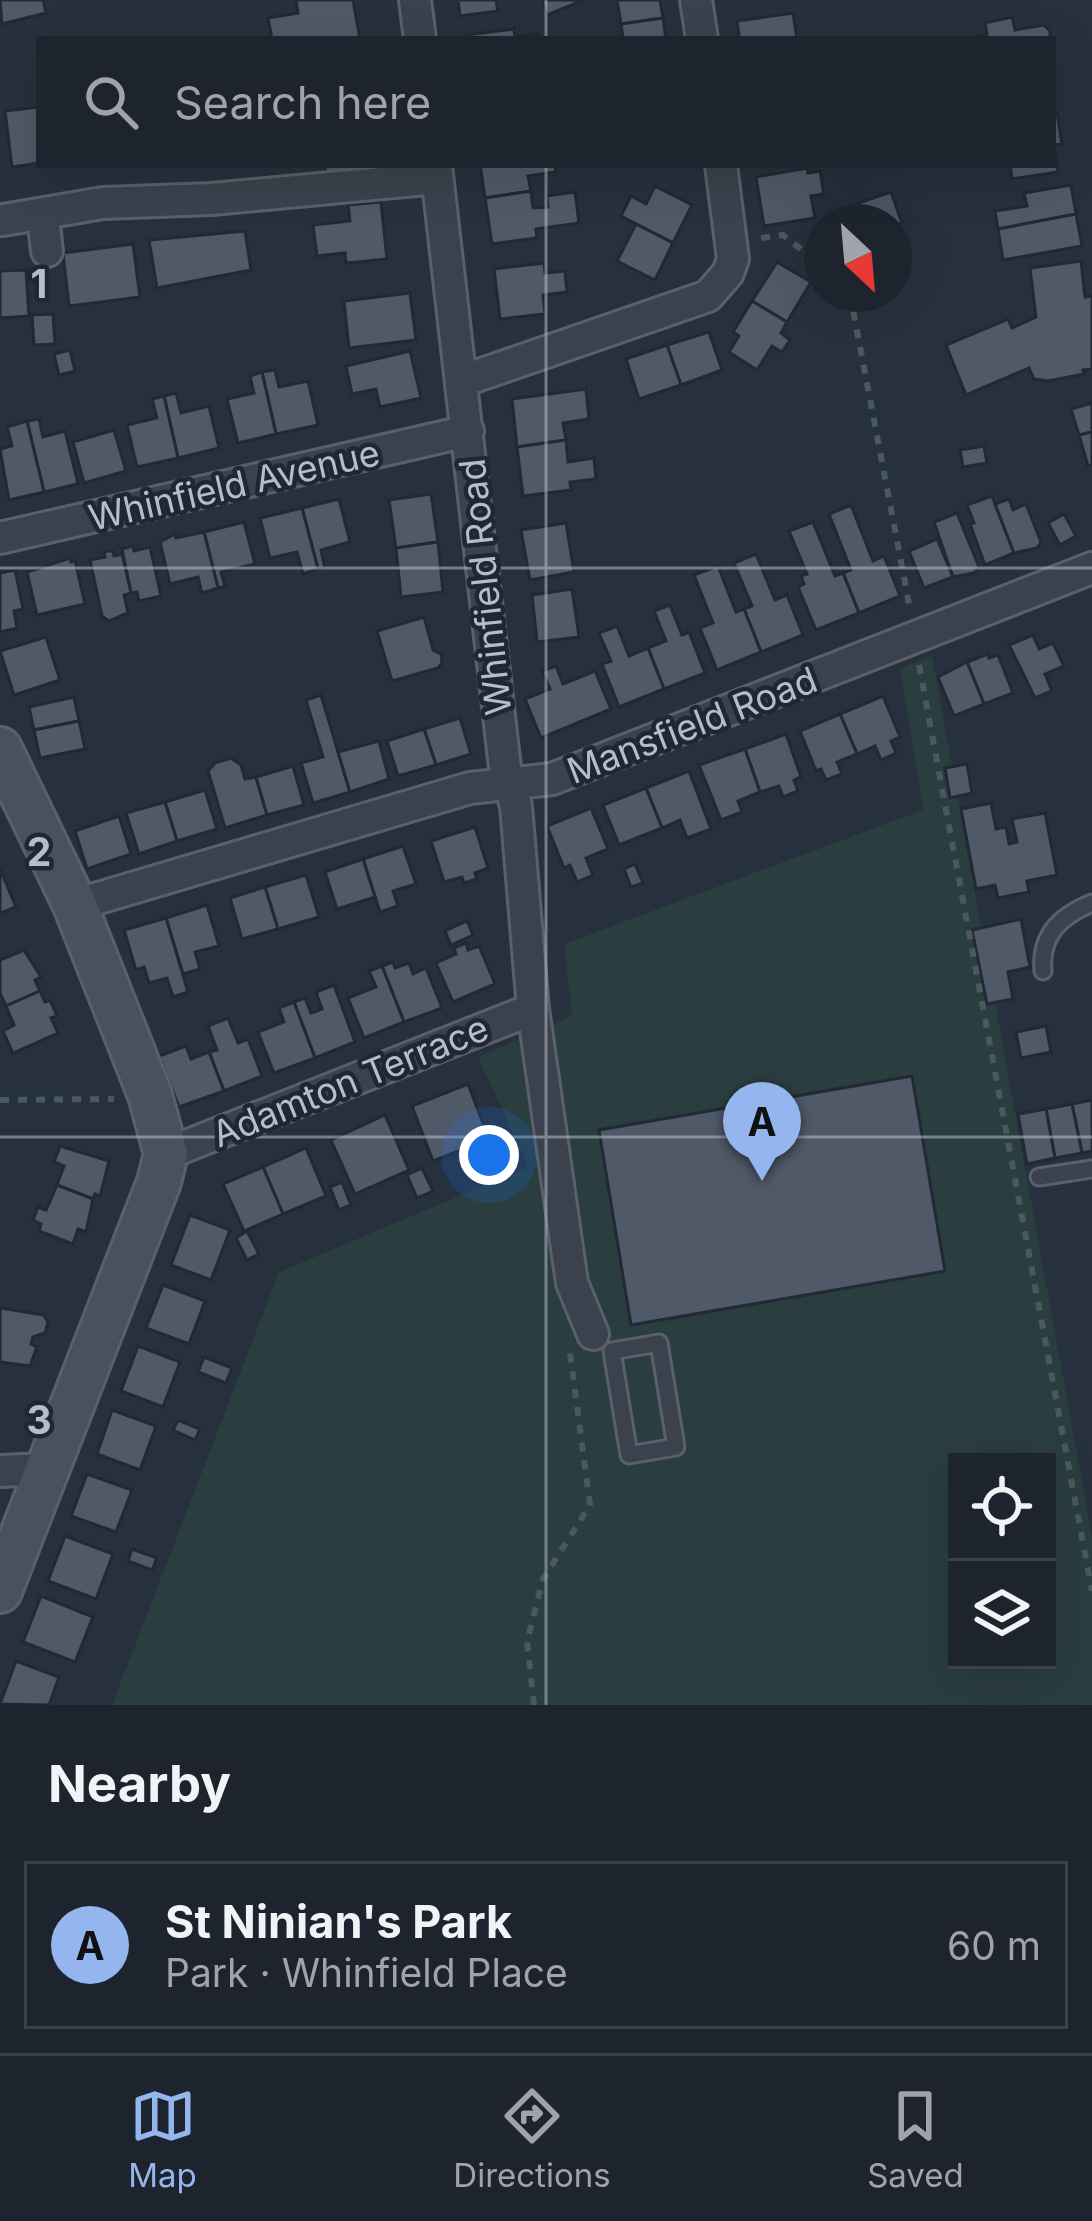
<!DOCTYPE html>
<meta charset="utf-8">
<style>
:root{--surface:#1d242e;--page:#252c36;--text:#f1f3f6;--muted:#a0a4aa;--line:#3b414a;--accent:#95b5ef}
body{margin:0;font-family:Inter,sans-serif;background:var(--page);color:var(--text)}
.controls{position:absolute;right:36px;bottom:36px;display:grid;overflow:hidden;border-radius:0px;box-shadow:0 12px 48px #0002}
.controls button{width:108px;height:108px;display:grid;place-items:center;padding:0;border:0;border-bottom:3px solid var(--line);background:var(--surface);color:var(--text);font:60px sans-serif}
.compass{position:absolute;left:804px;top:204px;width:108px;height:108px;border-radius:50%;background:var(--surface);box-shadow:0 12px 48px #0002;rotate:154deg}
.you{position:absolute;left:489px;top:1155px;width:42px;height:42px;margin:-30px;border:9px solid #fff;border-radius:50%;background:#1a73e8;box-shadow:0 0 0 18px #1a73e833}
.badge{display:grid;place-items:center;width:78px;height:78px;border-radius:50%;background:var(--accent);color:#111;font-size:39px;font-weight:700}
.pin{position:absolute;translate:-50% -99px;filter:drop-shadow(0 3px 6px #0008)}
.pin::after{content:'';position:absolute;top:63px;width:42px;height:36px;background:inherit;clip-path:polygon(0 0,100% 0,50% 100%)}
.list{margin:0;padding:0;list-style:none}
h2{display:flex;justify-content:space-between;align-items:center;height:156px;margin:0;padding:0 48px;font-size:51px}
h2 small{font-size:39px;font-weight:400;color:var(--muted)}
.list li{display:grid;grid-template-columns:78px 1fr auto;gap:36px;align-items:center;box-sizing:border-box;height:168px;margin:0 24px 24px;padding:0 24px;border:3px solid var(--line);border-radius:0px}
.list b{display:block;font-size:45px;white-space:nowrap}
.list p{margin:0;font-size:39px;white-space:nowrap;color:var(--muted)}
.list em{font-size:39px;font-style:normal;color:var(--muted)}
.icon{flex:none;width:66px;height:66px;fill:none;stroke:currentColor;stroke-width:2;stroke-linecap:round;stroke-linejoin:round}
.map{position:relative;flex:none;width:1092px;height:1705px;overflow:hidden}
.search{position:absolute;background:var(--surface);box-shadow:0 12px 48px #0002;left:36px;right:36px;top:36px;height:132px;display:flex;align-items:center;gap:30px;box-sizing:border-box;padding:0 42px;border-radius:0px;color:var(--muted);font-size:45px}
.sheet{height:348px;background:var(--surface)}
nav{display:flex;justify-content:space-around;align-items:center;box-sizing:border-box;height:168px;border-top:3px solid var(--line);background:var(--surface);font-size:33px;color:var(--muted)}
nav a{display:grid;justify-items:center;gap:6px}
nav .on{color:var(--accent)}
.map>svg:first-child{display:block}
.green{fill:#2a3d3f;fill-rule:evenodd}
.building{fill:#505968;stroke:#222934;stroke-width:3}
.lines{fill:none;stroke-linecap:round;stroke-linejoin:round}
.lane-casing{stroke:#59606b;stroke-width:21}
.street-casing{stroke:#59606b;stroke-width:36}
.secondary-casing{stroke:#59606b;stroke-width:48}
.path{stroke:#495a5d;stroke-width:6;stroke-dasharray:9 9;stroke-linecap:butt}
.lane{stroke:#3b424d;stroke-width:15}
.street{stroke:#3b424d;stroke-width:30}
.secondary{stroke:#495160;stroke-width:42}
.grid{fill:none;stroke:#b7bdc8;stroke-width:3;stroke-opacity:0.55}
.labels{text-anchor:middle;stroke-width:9;stroke-linejoin:round;paint-order:stroke}
.street-label{font-size:36px;fill:#b7bdc8;stroke:#202732}
.grid-label{font-size:39px;text-anchor:middle;font-weight:bold;fill:#b7bdc8;stroke:#202732;stroke-width:9;stroke-linejoin:round;paint-order:stroke}
</style>
<div class="map">
<svg width="1092" height="1705" viewBox="0 0 1092 1705">
<rect width="100%" height="100%" fill="#27303d"/>
<path class="green" d="M932,656L1092,1536V1705H112L279,1272L528,1167L478,1057L572,1016L564,944L923,810L900,668ZM957,1462H1047V1660H957Z"/>
<g class="building">
<path d="M0,0H43L46,13L2,24Z"/>
<path d="M296,0H353L360,39H272L268,18L298,13Z"/>
<path d="M458,0H496L498,11L460,16Z"/>
<path d="M584,0L547,15L542,1L546,0Z"/>
<path d="M617,0H660L663,18L621,24Z"/>
<path d="M793,13L797,39H733L739,35L737,21Z"/>
<path d="M1012,17L1015,30L1044,25L1050,31V39H970L987,34L985,23Z"/>
<path d="M663,18L666,39H623L621,24Z"/>
<path d="M514,29L515,37L537,34L538,39H466V35Z"/>
<path d="M39,107V163L12,167L5,111Z"/>
<path d="M1057,113L1062,144L1054,145L1058,172L1012,179L1010,165H1053V114Z"/>
<path d="M325,165H374L375,170L326,175Z"/>
<path d="M480,165H555L556,172L528,176L531,191L485,198Z"/>
<path d="M807,168L808,173L820,171L824,194L811,196L815,218L764,226L756,177Z"/>
<path d="M1071,185L1076,214L998,229L995,211L1027,206L1024,193Z"/>
<path d="M655,186L692,205L673,243L621,216L631,196L646,204Z"/>
<path d="M531,191L533,208L548,207L547,196L575,192L579,223L536,229L537,238L492,244L485,198Z"/>
<path d="M891,192L902,223L894,226V222H862L855,204Z"/>
<path d="M381,202L387,259L346,263L345,253L317,256L313,225L350,221L348,205Z"/>
<path d="M1076,214L1082,246L1003,260L998,229Z"/>
<path d="M636,224L673,243L655,280L617,261Z"/>
<path d="M245,231L251,270L157,288L149,240Z"/>
<path d="M133,244L140,297L69,306L63,253Z"/>
<path d="M1081,261L1085,297L1092,296V369L1083,370L1084,374L1048,381L1034,379L1029,368L966,395L946,345L1008,319L1012,328L1036,317L1030,268Z"/>
<path d="M777,262L811,282L787,322L752,301Z"/>
<path d="M544,263L545,273L565,271L567,292L543,295L545,314L500,319L494,269Z"/>
<path d="M26,270L29,316L0,318V271Z"/>
<path d="M410,293L416,340L349,348L344,301Z"/>
<path d="M752,301L787,322L781,333L790,340L782,352L772,346L757,370L729,352L739,336L733,332Z"/>
<path d="M53,314L55,344L34,345L32,315Z"/>
<path d="M709,332L722,370L681,385L667,345Z"/>
<path d="M667,345L681,385L639,399L626,359Z"/>
<path d="M70,350L75,371L59,375L54,354Z"/>
<path d="M410,351L421,398L380,407L376,389L352,394L346,366Z"/>
<path d="M275,370L279,387L308,381L318,425L276,434L262,372Z"/>
<path d="M262,372L276,434L238,443L227,399L254,393L250,376Z"/>
<path d="M586,389L589,419L563,423L566,440L517,447L512,399Z"/>
<path d="M176,393L181,413L209,406L219,448L178,458L164,396Z"/>
<path d="M164,396L178,458L137,467L127,425L157,418L152,399Z"/>
<path d="M1092,403V432L1079,435L1071,409Z"/>
<path d="M39,419L43,437L65,431L78,484L44,492L27,421Z"/>
<path d="M27,421L44,492L9,500L0,449L12,446L7,427Z"/>
<path d="M114,430L126,471L84,483L73,442Z"/>
<path d="M1092,432V465L1088,466L1079,435Z"/>
<path d="M566,440L568,462L594,458L596,479L570,482L571,490L523,496L517,447Z"/>
<path d="M984,446L987,463L963,467L960,450Z"/>
<path d="M431,494L438,542L396,548L389,500Z"/>
<path d="M992,496L1014,553L985,565L970,524L974,523L967,505Z"/>
<path d="M339,499L350,542L321,550L325,568L318,569L302,508Z"/>
<path d="M1009,499L1013,510L1026,504L1041,542L1037,548L1014,553L995,504Z"/>
<path d="M851,505L873,561L884,556L900,596L859,613L843,573L851,570L829,514Z"/>
<path d="M302,508L318,569L303,574L297,552L270,558L260,518Z"/>
<path d="M957,513L979,567L974,573L953,577L934,522Z"/>
<path d="M1064,514L1076,536L1060,545L1048,523Z"/>
<path d="M244,522L255,564L221,572L225,586L218,588L204,532Z"/>
<path d="M813,522L835,576L843,573L859,613L816,630L798,587L804,584L801,576L807,574L789,531Z"/>
<path d="M566,523L574,572L530,580L521,530Z"/>
<path d="M204,532L218,588L202,593L198,577L170,584L160,542L175,534L176,538Z"/>
<path d="M937,539L953,577L924,588L909,551Z"/>
<path d="M438,542L443,592L401,597L396,548Z"/>
<path d="M133,546L134,551L150,547L161,596L139,601L137,592L131,593L122,549Z"/>
<path d="M108,551H113L114,556L122,554L131,593L124,595L128,613L109,621L102,616L90,560L105,557L104,552Z"/>
<path d="M756,554L775,600L787,595L803,635L761,652L744,609L752,606L734,563Z"/>
<path d="M70,558L71,562L75,561L85,604L37,615L27,572Z"/>
<path d="M718,566L736,612L744,609L761,652L717,670L700,628L713,623L694,575Z"/>
<path d="M15,570L23,609L14,611L17,628L0,632V573Z"/>
<path d="M572,589L579,637L537,642L532,595Z"/>
<path d="M670,605L682,635L689,632L705,673L664,689L648,648L666,641L654,611Z"/>
<path d="M424,617L433,650L441,654L442,663L438,668L392,681L377,631Z"/>
<path d="M617,626L629,656L648,648L664,689L619,707L602,664L611,661L599,633Z"/>
<path d="M1033,635L1039,649L1053,643L1064,666L1045,674L1052,691L1035,698L1009,645Z"/>
<path d="M46,637L60,680L14,695L0,651Z"/>
<path d="M988,654L989,658L998,655L1013,693L984,704L967,662Z"/>
<path d="M967,662L984,704L954,716L938,677Z"/>
<path d="M556,666L563,684L595,671L611,709L541,738L525,699L550,689L542,671Z"/>
<path d="M321,695L350,792L313,803L301,763L323,757L306,700Z"/>
<path d="M883,696L900,737L891,741L896,753L881,760L875,746L857,754L840,714Z"/>
<path d="M74,697L79,721L34,730L29,707Z"/>
<path d="M840,714L857,754L837,762L842,774L826,780L821,769L816,771L800,731Z"/>
<path d="M460,718L471,754L436,765L424,729Z"/>
<path d="M79,721L85,749L40,758L34,730Z"/>
<path d="M424,729L436,765L398,776L387,741Z"/>
<path d="M786,734L801,777L794,780L798,791L783,797L779,786L760,792L745,749Z"/>
<path d="M379,741L389,779L350,792L338,752Z"/>
<path d="M745,749L760,792L738,801L742,812L721,820L699,765Z"/>
<path d="M231,758L241,765L245,779L256,777L267,815L225,828L208,771L215,763Z"/>
<path d="M967,764L972,793L950,798L945,768Z"/>
<path d="M293,766L304,805L267,815L256,777Z"/>
<path d="M689,771L711,829L687,838L680,820L662,828L646,788Z"/>
<path d="M646,788L662,828L619,845L603,805Z"/>
<path d="M205,790L217,829L177,841L165,802Z"/>
<path d="M165,802L177,841L139,854L126,813Z"/>
<path d="M991,803L996,829L1006,827L1009,844L1017,842L1012,819L1045,813L1057,875L1027,881L1029,892L998,898L995,885L976,889L961,809Z"/>
<path d="M591,808L608,849L586,858L593,875L577,882L570,865L564,868L547,826Z"/>
<path d="M119,816L131,854L87,869L75,831Z"/>
<path d="M475,827L488,868L475,873L477,879L464,883L462,877L444,882L431,841Z"/>
<path d="M403,846L416,884L393,891L398,906L380,912L363,859Z"/>
<path d="M363,859L375,897L337,909L325,872Z"/>
<path d="M635,864L643,883L631,887L624,869Z"/>
<path d="M0,869L16,907L0,913Z"/>
<path d="M306,875L319,917L278,929L265,887Z"/>
<path d="M265,887L278,929L242,939L230,898Z"/>
<path d="M207,905L219,946L195,952L200,969L183,974L166,918Z"/>
<path d="M166,918L188,992L173,997L167,978L149,983L144,967L136,970L124,930Z"/>
<path d="M1021,919L1030,967L1008,972L1013,999L987,1004L972,930Z"/>
<path d="M467,921L473,935L451,945L445,931Z"/>
<path d="M466,943L468,950L479,946L495,984L453,1002L436,963L456,954L454,948Z"/>
<path d="M24,950L41,977L35,980L40,991L6,1006L0,993V960Z"/>
<path d="M393,962L395,968L409,963L413,974L426,968L442,1008L404,1022L382,966Z"/>
<path d="M382,966L404,1022L364,1038L348,998L376,987L369,971Z"/>
<path d="M334,985L355,1042L315,1058L294,1002L305,998L311,1013L322,1009L316,992Z"/>
<path d="M40,991L45,1002L50,1000L57,1016L51,1018L58,1033L13,1053L3,1031L14,1025L6,1006Z"/>
<path d="M294,1002L315,1058L274,1073L258,1032L284,1022L279,1008Z"/>
<path d="M228,1018L238,1043L248,1039L262,1076L224,1091L209,1052L217,1050L208,1026Z"/>
<path d="M1046,1026L1051,1052L1021,1058L1016,1032Z"/>
<path d="M186,1046L191,1059L209,1052L224,1091L179,1107L159,1056Z"/>
<path d="M912,1076L945,1271L631,1325L599,1130Z"/>
<path d="M468,1084L489,1139L433,1161L412,1106Z"/>
<path d="M1092,1100V1151L1082,1153L1072,1104Z"/>
<path d="M1072,1104L1082,1153L1055,1158L1046,1109Z"/>
<path d="M1046,1109L1055,1158L1027,1164L1018,1114Z"/>
<path d="M385,1115L409,1170L355,1194L331,1140Z"/>
<path d="M60,1146L109,1161L100,1196L95,1194L93,1199L57,1185L64,1166L54,1162Z"/>
<path d="M306,1148L326,1196L283,1214L263,1167Z"/>
<path d="M263,1167L283,1214L244,1231L223,1184Z"/>
<path d="M422,1168L433,1191L417,1198L407,1175Z"/>
<path d="M342,1182L351,1205L339,1210L330,1187Z"/>
<path d="M57,1185L93,1199L86,1232L78,1229L73,1244L39,1231L41,1224L33,1220L38,1207L46,1210Z"/>
<path d="M190,1215L230,1230L211,1280L171,1265Z"/>
<path d="M247,1231L259,1254L247,1260L236,1238Z"/>
<path d="M163,1285L205,1301L189,1344L146,1328Z"/>
<path d="M0,1308L44,1315L48,1322L45,1333L33,1337L31,1344L37,1347L30,1366L0,1362Z"/>
<path d="M138,1346L180,1362L163,1407L121,1391Z"/>
<path d="M204,1357L232,1368L226,1383L198,1372Z"/>
<path d="M112,1410L156,1426L140,1470L97,1454Z"/>
<path d="M178,1420L200,1429L195,1440L173,1430Z"/>
<path d="M87,1474L132,1490L116,1532L71,1516Z"/>
<path d="M65,1536L113,1554L96,1599L48,1581Z"/>
<path d="M132,1549L157,1558L152,1570L128,1561Z"/>
<path d="M41,1596L93,1617L75,1662L23,1642Z"/>
<path d="M16,1661L59,1677L49,1705L0,1704Z"/>
</g>
<g class="lines">
<g class="lane-casing">
<g id="lane">
<path d="M1043,971C1040,935 1060,916 1092,903"/>
<path d="M1039,1177L1092,1169"/>
<path d="M659,1343L676,1447L629,1455L612,1351Z"/>
</g>
</g>
<g class="street-casing">
<g id="street">
<path d="M415,0L420,39"/>
<path d="M696,0L702,39"/>
<path d="M436,165L505,768L516,806L533,1009L572,1283L593,1334"/>
<path d="M43,216L47,251"/>
<path d="M3,220L103,203L212,199L437,178"/>
<path d="M462,381L708,296L728,273L733,259L721,165"/>
<path d="M0,538L468,431"/>
<path d="M75,905L470,788L552,779L1092,568"/>
<path d="M166,1154L533,1009"/>
<path d="M0,1471L46,1469"/>
</g>
</g>
<g class="secondary-casing">
<path id="secondary" d="M0,749L75,905L150,1095L166,1154L159,1182L0,1591"/>
</g>
<g class="path">
<path d="M761,238L783,235L822,266"/>
<path d="M850,294L910,609"/>
<path d="M919,665L1092,1591"/>
<path d="M0,1100L114,1099"/>
<path d="M534,1705L527,1642L543,1579L590,1505L570,1353"/>
</g>
<use href="#lane" class="lane"/>
<use href="#street" class="street"/>
<use href="#secondary" class="secondary"/>
</g>
<path class="grid" d="M546,0V39M546,165V1705M0,568H1092M0,1137H1092"/>
<g class="labels">
<g class="street-label">
<text transform="translate(234 485) rotate(-13)" y="13">Whinfield Avenue</text>
<text transform="translate(485 587) rotate(-96)" y="13">Whinfield Road</text>
<text transform="translate(692 725) rotate(-21)" y="13">Mansfield Road</text>
<text transform="translate(350 1081) rotate(-22)" y="13">Adamton Terrace</text>
</g>
</g>
<g class="grid-label">
<text x="39" y="298">1</text>
<text x="39" y="866">2</text>
<text x="39" y="1434">3</text>
</g>
</svg>
<div class="controls">
<button><svg class="icon" aria-label="locate" viewBox="0 0 24 24"><circle cx="12" cy="12" r="6"/><path d="M12 2v4M12 18v4M2 12h4M18 12h4"/></svg></button>
<button><svg class="icon" aria-label="layers" viewBox="0 0 24 24"><path d="M12 4l9 5-9 5-9-5zM3 14l9 5 9-5"/></svg></button>
</div>
<svg class="compass" viewBox="-18 -18 36 36"><path d="M0-13l5 13h-10z" fill="#e53935"/><path d="M0 13l5-13h-10z" fill="#a0a4aa"/></svg>
<div class="you"></div>
<div class="pin badge" style="left:762px;top:1181px">A</div>
<div class="search"><svg class="icon" aria-label="search" viewBox="0 0 24 24"><circle cx="10" cy="10" r="6"/><path d="M15 15l6 6"/></svg>Search here</div>
</div>
<section class="sheet">
<h2>Nearby<small></small></h2>
<ul class="list">
<li><span class="badge">A</span><div><b>St Ninian's Park</b><p>Park · Whinfield Place</p></div><em>60 m</em></li>
</ul>
</section>
<nav>
<a class="on"><svg class="icon" aria-label="map" viewBox="0 0 24 24"><path d="M3 6l6-2 6 2 6-2v14l-6 2-6-2-6 2zM9 4v14M15 6v14"/></svg>Map</a>
<a><svg class="icon" aria-label="directions" viewBox="0 0 24 24"><path d="M12 3l9 9-9 9-9-9zM9 14v-3h6M13 9l2 2-2 2"/></svg>Directions</a>
<a><svg class="icon" aria-label="saved" viewBox="0 0 24 24"><path d="M7 4h10v16l-5-4-5 4z"/></svg>Saved</a>
</nav>
